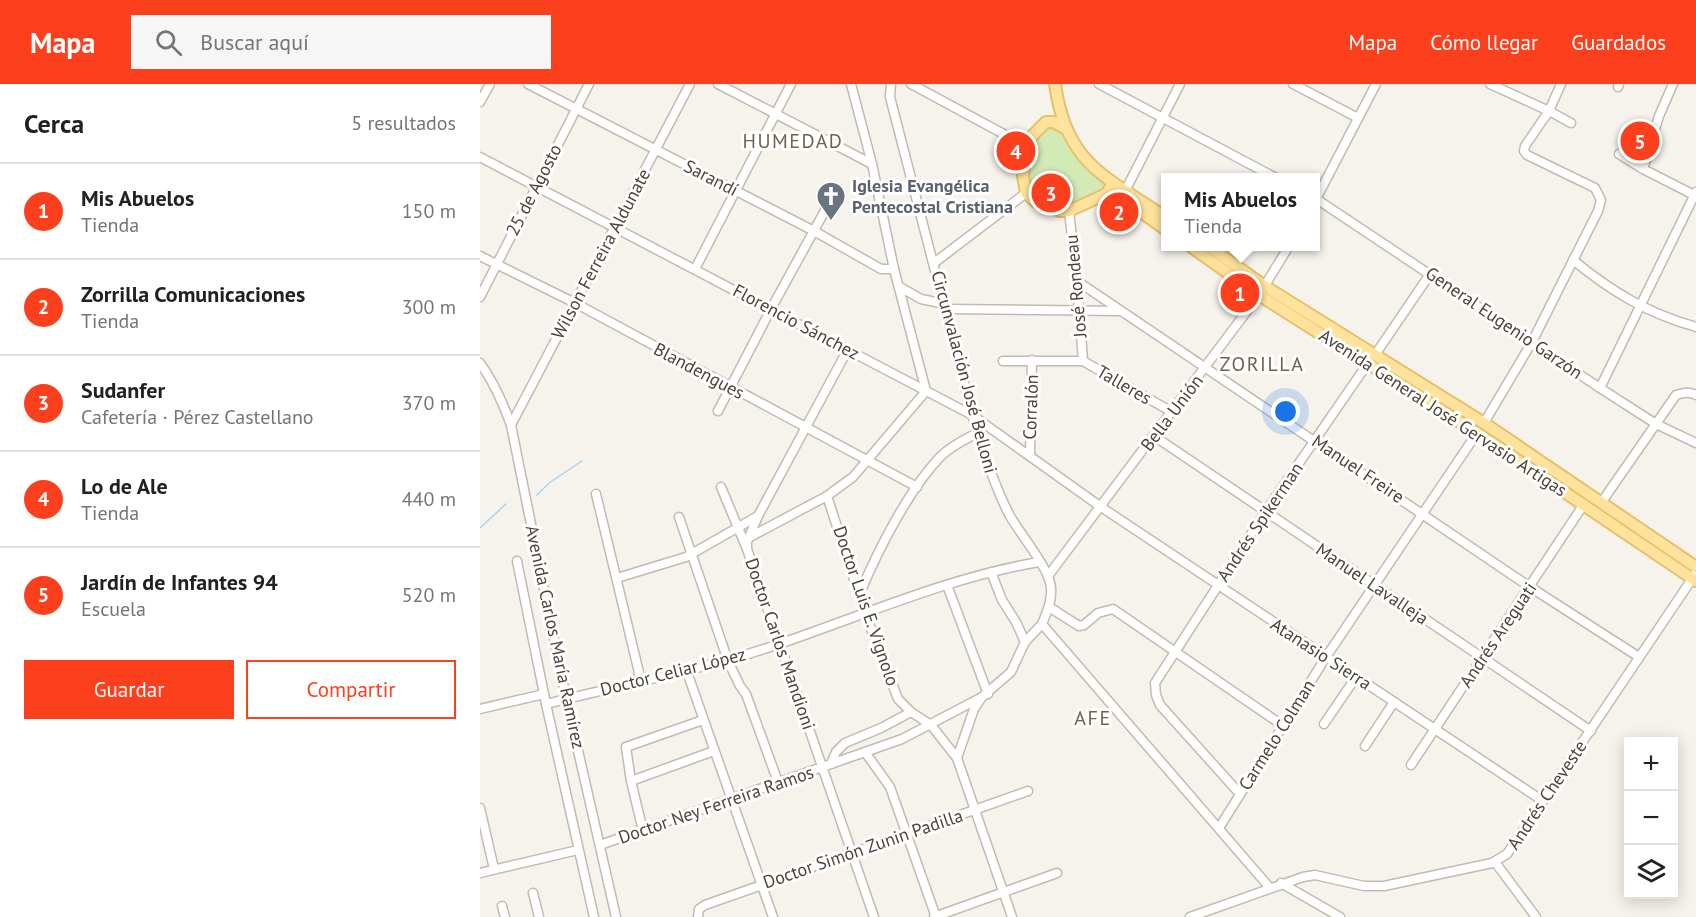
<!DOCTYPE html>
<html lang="es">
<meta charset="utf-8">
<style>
:root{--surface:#fff;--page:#f6f6f6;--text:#202124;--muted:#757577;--line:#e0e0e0;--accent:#fc3f1d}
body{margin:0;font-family:"PT Sans",sans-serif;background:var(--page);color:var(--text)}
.controls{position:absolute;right:18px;bottom:18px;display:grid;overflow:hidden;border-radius:0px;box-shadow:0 3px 15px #0003}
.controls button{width:54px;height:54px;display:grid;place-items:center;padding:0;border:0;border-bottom:2px solid var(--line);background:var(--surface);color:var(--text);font:30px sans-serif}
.you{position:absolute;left:806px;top:328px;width:21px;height:21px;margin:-15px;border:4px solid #fff;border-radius:50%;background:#1a73e8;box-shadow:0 0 0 9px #1a73e833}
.badge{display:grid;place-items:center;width:39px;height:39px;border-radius:50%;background:var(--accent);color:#fff;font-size:20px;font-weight:700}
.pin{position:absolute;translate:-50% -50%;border:3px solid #fff;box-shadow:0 2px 6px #0006}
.popup{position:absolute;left:681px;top:89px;width:159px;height:78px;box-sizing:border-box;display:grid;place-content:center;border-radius:0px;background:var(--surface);filter:drop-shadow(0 2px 4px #0005);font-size:20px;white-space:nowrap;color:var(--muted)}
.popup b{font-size:22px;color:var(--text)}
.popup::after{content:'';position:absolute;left:50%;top:100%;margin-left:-12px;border:12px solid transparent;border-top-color:var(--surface)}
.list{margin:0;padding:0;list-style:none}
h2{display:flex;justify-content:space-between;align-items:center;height:78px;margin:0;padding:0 24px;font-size:26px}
h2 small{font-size:20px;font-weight:400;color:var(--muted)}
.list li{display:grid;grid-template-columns:39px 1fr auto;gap:18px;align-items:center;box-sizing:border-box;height:96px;padding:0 24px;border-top:2px solid var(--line)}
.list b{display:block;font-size:22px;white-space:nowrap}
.list p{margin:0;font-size:20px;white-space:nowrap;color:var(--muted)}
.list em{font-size:20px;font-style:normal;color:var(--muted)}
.actions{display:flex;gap:12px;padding:18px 24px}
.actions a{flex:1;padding:14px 0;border:2px solid var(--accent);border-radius:0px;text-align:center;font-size:21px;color:var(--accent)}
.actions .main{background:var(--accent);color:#fff}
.icon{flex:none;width:33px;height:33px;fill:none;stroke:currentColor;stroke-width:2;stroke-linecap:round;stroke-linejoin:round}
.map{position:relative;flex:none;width:1216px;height:833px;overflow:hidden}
header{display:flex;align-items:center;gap:36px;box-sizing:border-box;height:84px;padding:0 30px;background:var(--accent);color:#fff}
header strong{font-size:28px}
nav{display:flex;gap:33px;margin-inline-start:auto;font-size:21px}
.search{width:420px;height:54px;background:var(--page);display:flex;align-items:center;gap:15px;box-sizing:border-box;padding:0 21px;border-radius:0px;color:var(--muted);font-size:22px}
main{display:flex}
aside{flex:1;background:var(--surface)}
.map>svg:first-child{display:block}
.green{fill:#d2eab5}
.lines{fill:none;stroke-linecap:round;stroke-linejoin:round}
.stream{stroke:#a9d4f2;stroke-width:1.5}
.minor-casing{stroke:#c2bbae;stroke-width:11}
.major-casing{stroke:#e6c16a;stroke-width:14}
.minor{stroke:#fff;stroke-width:8}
.major{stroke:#ffe39c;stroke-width:10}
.labels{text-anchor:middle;stroke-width:6;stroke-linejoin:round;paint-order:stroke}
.street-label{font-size:18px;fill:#4b4439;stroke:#fff}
.worship-label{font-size:18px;font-weight:bold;fill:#5b616d;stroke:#fff;text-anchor:start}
.neighbourhood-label{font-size:20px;letter-spacing:1.5px;fill:#6e6250;stroke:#fff}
</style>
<header>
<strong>Mapa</strong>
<div class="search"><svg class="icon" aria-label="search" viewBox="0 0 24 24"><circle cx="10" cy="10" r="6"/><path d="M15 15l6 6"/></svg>Buscar aquí</div>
<nav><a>Mapa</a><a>Cómo llegar</a><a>Guardados</a></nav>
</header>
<main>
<aside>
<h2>Cerca<small>5 resultados</small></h2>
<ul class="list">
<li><span class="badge">1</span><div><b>Mis Abuelos</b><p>Tienda</p></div><em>150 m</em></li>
<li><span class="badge">2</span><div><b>Zorrilla Comunicaciones</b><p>Tienda</p></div><em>300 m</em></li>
<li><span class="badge">3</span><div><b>Sudanfer</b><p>Cafetería · Pérez Castellano</p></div><em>370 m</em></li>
<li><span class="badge">4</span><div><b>Lo de Ale</b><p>Tienda</p></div><em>440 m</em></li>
<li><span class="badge">5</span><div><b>Jardín de Infantes 94</b><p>Escuela</p></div><em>520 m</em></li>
</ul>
<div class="actions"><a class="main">Guardar</a><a>Compartir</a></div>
</aside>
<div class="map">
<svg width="1216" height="833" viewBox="0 0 1216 833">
<rect width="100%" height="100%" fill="#f6f3ec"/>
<path class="green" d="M570,42L583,46L629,103L596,121L581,123L554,112L547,102L550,62Z"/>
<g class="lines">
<g class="stream">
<path d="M57,411L69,399L102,377"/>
<path d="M0,444L26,420"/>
</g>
<g class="minor-casing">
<g id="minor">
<path d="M48,0L334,147L401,185H414"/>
<path d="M238,0L392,80"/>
<path d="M371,0L392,80L414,185L446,307"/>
<path d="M411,0L410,13L497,349C507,377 516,406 530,432C540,450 570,485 571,504C572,517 567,528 562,540L790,804"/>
<path d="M431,0L546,62"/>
<path d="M619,0L796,94"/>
<path d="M813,0L878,34"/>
<path d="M1010,0L1069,27L1091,39"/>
<path d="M1138,3L1139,0"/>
<path d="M0,18L10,0"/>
<path d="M1139,70L1163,85L1216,112"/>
<path d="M0,73L492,331L621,423L1063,717"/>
<path d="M1163,85L1179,32L1193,0"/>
<path d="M643,111L700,0"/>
<path d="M835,114L1120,304L1176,340L1216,359"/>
<path d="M835,117L896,0"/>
<path d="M589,127L597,197L603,277"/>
<path d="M0,172L95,219L437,403"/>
<path d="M1093,176C1132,208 1167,229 1216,243"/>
<path d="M454,179L546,109"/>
<path d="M215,185L311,0"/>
<path d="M597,197L1050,503L1159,573"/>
<path d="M420,203L441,215L465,220"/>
<path d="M0,213L109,0"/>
<path d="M466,225L640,227"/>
<path d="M368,265L278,432L267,458V465L394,833"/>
<path d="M895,271L950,190"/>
<path d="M523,277H603L692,328"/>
<path d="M0,279C14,298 23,319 31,341L86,614L136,833"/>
<path d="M1120,304L1216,108"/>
<path d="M446,307L373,393L347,412L385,529L418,615L431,628L451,641L477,674L532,833"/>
<path d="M238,327L291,225L354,110"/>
<path d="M1004,339L1052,258L1118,127L1121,116L1115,104L1047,71L1044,67L1045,62L1069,27L1081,0"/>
<path d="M31,341L210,0"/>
<path d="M674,352L1111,647"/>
<path d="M550,371L552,276"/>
<path d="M241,403L267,465"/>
<path d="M116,410L161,597"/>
<path d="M1121,419L1196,311C1203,309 1209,307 1216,311"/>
<path d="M199,433L248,577L260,602L266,610L298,698"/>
<path d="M270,453L347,412"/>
<path d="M37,477L66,620L114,833"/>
<path d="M511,488L522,516L536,538L545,558"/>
<path d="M568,492L779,211L809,162"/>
<path d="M137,494L206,473L278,432"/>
<path d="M467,501L508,610"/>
<path d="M380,509C398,466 429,405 461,372C471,362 484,356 497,349"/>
<path d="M569,523L599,542L604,541L618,529L633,525L802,641"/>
<path d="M207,588L293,833"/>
<path d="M66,620C144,600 223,586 299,560C384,531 470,493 559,478"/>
<path d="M0,625L64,610"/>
<path d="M844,640L876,593"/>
<path d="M885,662L914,618"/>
<path d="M385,668L410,703L456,833"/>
<path d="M477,674L494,625L502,613L531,588L545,558L562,540"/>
<path d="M351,680L356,668L365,659L401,644L431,628"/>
<path d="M931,681L1104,420"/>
<path d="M151,697L234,667"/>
<path d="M760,710L680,621L676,611L675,599L786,427L888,279"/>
<path d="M0,724L14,785"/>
<path d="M739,744L846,573L997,349"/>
<path d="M163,747L151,697L146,663L223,636"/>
<path d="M120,761L422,655L502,613"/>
<path d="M1015,778L1056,833"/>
<path d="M0,789L98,766"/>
<path d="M801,799L860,833"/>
<path d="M53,809L59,833"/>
<path d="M22,822L25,833"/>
<path d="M218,833L219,825L225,821L548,707"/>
<path d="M454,833L577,789"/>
<path d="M710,833L823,793L835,791L884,802H904L1012,779L1027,770L1216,489"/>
</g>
</g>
<g class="major-casing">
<g id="major">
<path d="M575,0C586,80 625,92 685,133"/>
<path d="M584,44L574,38H566L554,50L546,62L543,92L546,109L555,117L580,127H589L626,110L631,103V97"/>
<path d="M626,110L641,114L685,145"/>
<path d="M710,162L779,211L997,349L1216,497"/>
<path d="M728,162L786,203L1004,339L1216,483"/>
</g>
</g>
<use href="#minor" class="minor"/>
<use href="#major" class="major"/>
</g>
<defs>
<g id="church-pin" transform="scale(1.5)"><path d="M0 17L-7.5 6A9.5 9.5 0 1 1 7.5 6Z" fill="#6b7280" stroke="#fff"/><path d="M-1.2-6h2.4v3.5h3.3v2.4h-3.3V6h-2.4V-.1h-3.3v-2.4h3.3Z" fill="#fff"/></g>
</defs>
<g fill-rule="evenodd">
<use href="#church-pin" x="351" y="112"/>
</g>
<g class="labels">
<g class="street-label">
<text transform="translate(231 94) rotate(27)" y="6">Sarandí</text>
<text transform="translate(54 106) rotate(-63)" y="6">25 de Agosto</text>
<text transform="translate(121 170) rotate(-62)" y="6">Wilson Ferreira Aldunate</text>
<text transform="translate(596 202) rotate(-95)" y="6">José Rondeau</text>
<text transform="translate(316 238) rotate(28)" y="6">Florencio Sánchez</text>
<text transform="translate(1024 239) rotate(34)" y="6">General Eugenio Garzón</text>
<text transform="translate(219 287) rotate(28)" y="6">Blandengues</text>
<text transform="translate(484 288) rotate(75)" y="6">Circunvalación José Belloni</text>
<text transform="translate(644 301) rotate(30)" y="6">Talleres</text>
<text transform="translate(551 323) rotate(-88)" y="6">Corralón</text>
<text transform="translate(692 329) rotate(-53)" y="6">Bella Unión</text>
<text transform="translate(963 329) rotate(33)" y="6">Avenida General José Gervasio Artigas</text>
<text transform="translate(878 385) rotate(34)" y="6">Manuel Freire</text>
<text transform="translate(780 438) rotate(-56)" y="6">Andrés Spikerman</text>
<text transform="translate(892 500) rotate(34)" y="6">Manuel Lavalleja</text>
<text transform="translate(386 522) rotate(71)" y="6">Doctor Luis E. Vignolo</text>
<text transform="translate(1018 551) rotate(-56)" y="6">Andrés Areguati</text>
<text transform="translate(75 553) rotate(78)" y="6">Avenida Carlos María Ramírez</text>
<text transform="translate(300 560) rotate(71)" y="6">Doctor Carlos Mandioni</text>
<text transform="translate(841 570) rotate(33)" y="6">Atanasio Sierra</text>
<text transform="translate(193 588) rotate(-14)" y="6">Doctor Celiar López</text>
<text transform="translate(797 651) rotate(-58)" y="6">Carmelo Colman</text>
<text transform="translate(1067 711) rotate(-56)" y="6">Andrés Cheveste</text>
<text transform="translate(236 721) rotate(-19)" y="6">Doctor Ney Ferreira Ramos</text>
<text transform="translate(383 765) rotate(-19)" y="6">Doctor Simón Zunin Padilla</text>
</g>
<g class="worship-label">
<text x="372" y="108">Iglesia Evangélica<tspan x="372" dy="21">Pentecostal Cristiana</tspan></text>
</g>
<g class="neighbourhood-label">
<text x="313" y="64">HUMEDAD</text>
<text x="782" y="287">ZORILLA</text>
<text x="613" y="641">AFE</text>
</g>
</g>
</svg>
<div class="controls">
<button>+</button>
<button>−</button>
<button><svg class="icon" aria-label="layers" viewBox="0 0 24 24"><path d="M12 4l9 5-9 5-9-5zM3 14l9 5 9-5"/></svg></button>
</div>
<div class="you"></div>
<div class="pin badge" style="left:760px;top:209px">1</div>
<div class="popup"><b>Mis Abuelos</b>Tienda</div>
<div class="pin badge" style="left:639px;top:128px">2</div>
<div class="pin badge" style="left:571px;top:109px">3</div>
<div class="pin badge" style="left:536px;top:67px">4</div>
<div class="pin badge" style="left:1160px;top:57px">5</div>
</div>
</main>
